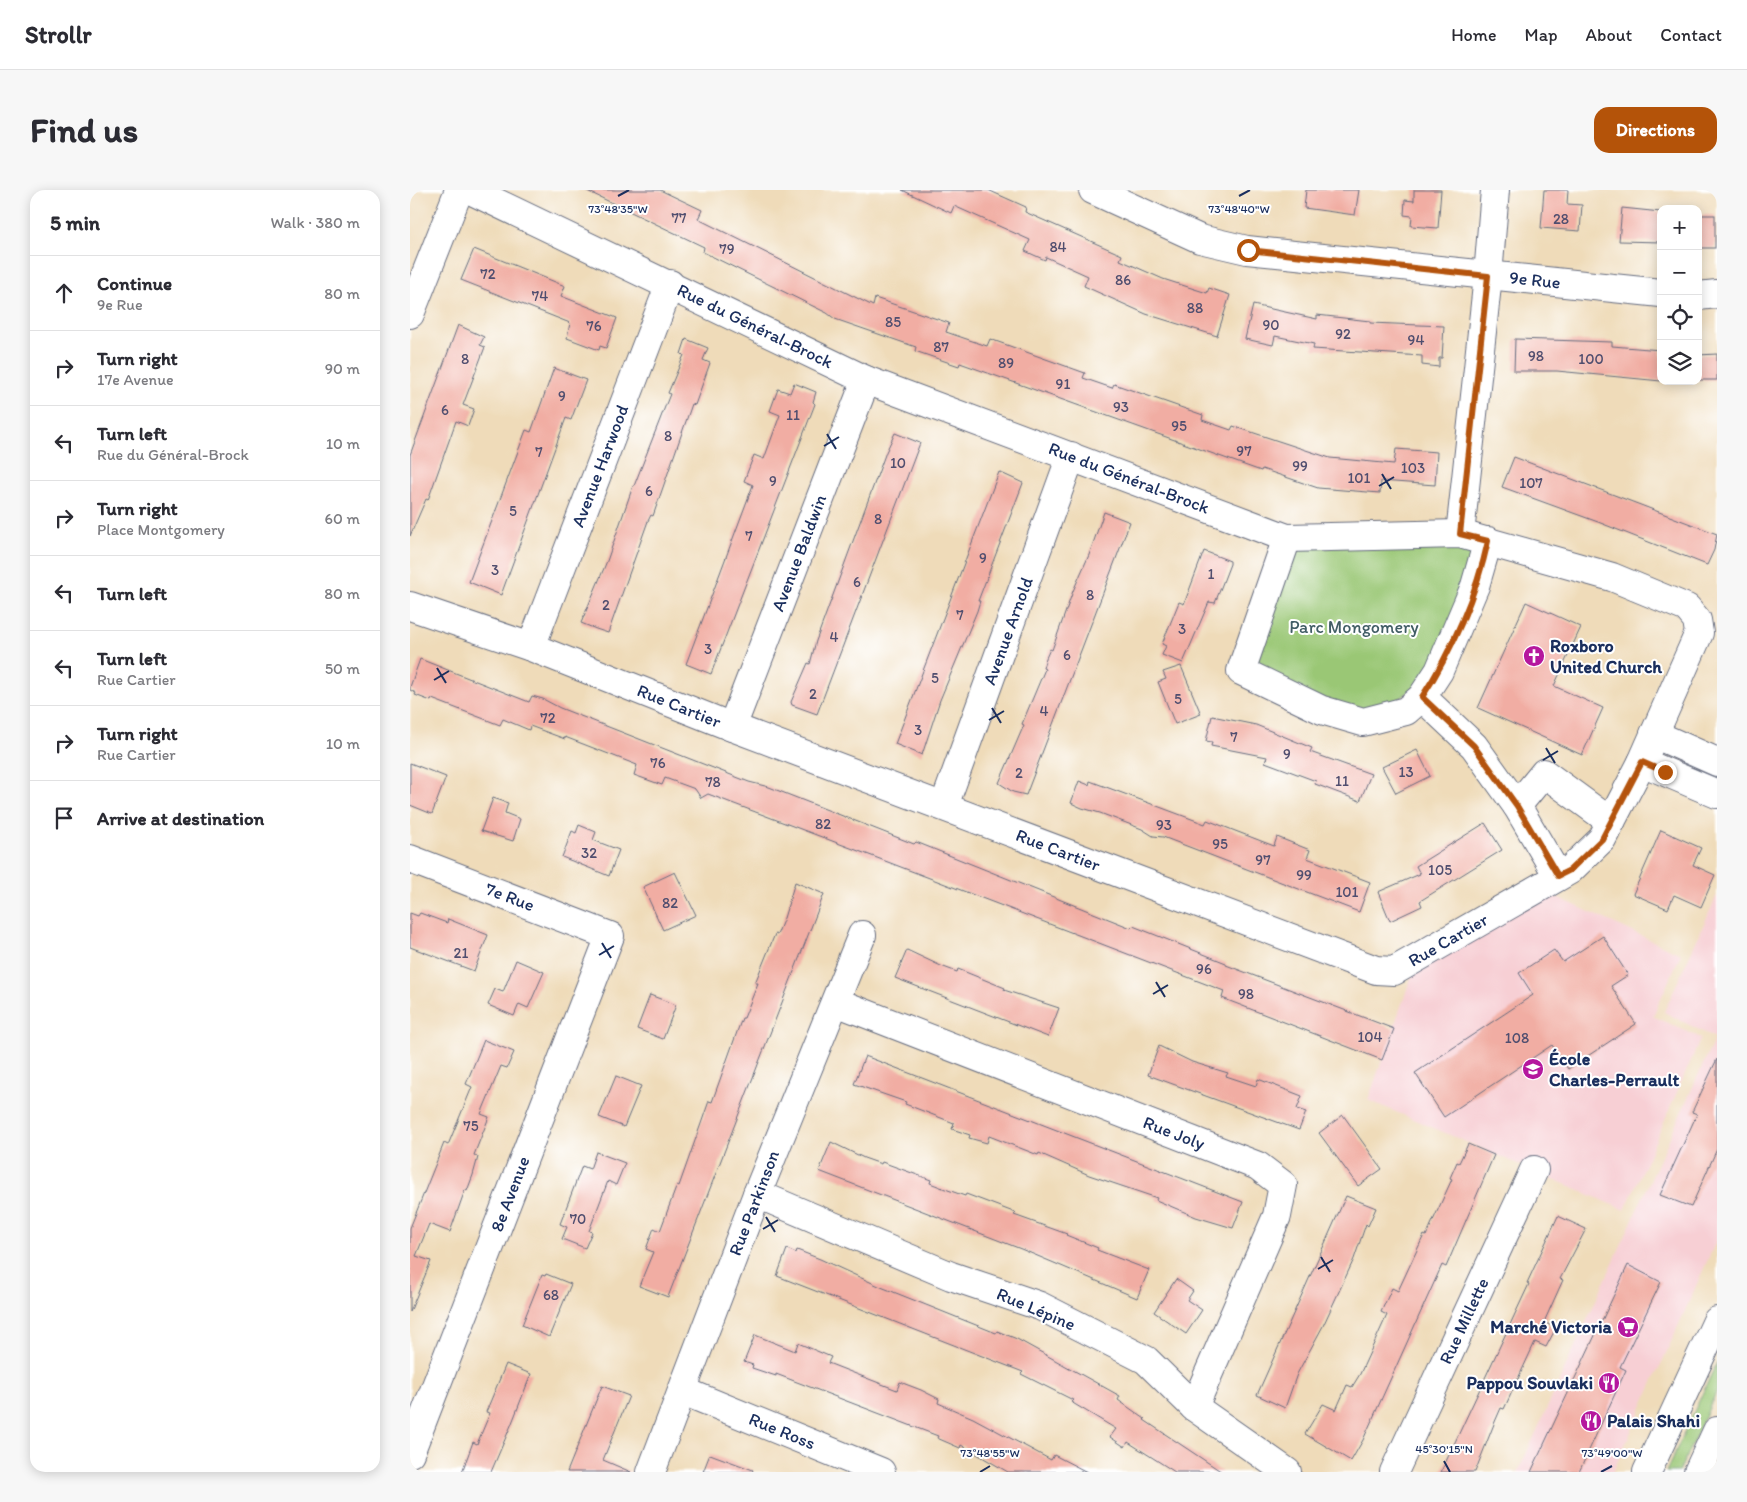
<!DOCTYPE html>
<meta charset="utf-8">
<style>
:root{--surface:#fff;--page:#f7f7f7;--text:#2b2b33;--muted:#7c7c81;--line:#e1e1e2;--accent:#b45309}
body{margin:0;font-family:Itim,sans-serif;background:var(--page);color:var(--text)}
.controls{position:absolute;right:15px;top:15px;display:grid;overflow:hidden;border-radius:10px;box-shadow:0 2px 12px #0003}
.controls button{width:45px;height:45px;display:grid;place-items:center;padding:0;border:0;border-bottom:1px solid var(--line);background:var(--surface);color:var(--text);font:25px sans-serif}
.stop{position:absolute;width:15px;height:15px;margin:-11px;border:4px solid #b45309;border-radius:50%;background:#fff}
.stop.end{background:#b45309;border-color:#fff;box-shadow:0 1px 5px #0008}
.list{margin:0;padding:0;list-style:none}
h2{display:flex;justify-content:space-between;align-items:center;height:65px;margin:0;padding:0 20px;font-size:21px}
h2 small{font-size:16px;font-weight:400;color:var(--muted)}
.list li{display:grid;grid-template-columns:32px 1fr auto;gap:15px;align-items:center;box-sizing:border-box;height:75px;padding:0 20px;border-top:1px solid var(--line)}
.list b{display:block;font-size:19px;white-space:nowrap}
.list p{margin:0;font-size:16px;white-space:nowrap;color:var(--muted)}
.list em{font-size:16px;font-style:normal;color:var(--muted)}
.icon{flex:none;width:28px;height:28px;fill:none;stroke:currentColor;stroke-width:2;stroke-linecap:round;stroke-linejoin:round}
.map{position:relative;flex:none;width:1307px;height:1282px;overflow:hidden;border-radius:15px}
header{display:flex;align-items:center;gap:30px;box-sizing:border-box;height:70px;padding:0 25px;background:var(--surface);border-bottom:1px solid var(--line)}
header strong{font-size:24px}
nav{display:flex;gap:28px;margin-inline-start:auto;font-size:18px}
.intro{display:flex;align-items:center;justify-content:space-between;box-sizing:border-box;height:120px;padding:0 30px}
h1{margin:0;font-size:35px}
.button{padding:12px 22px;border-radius:15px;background:var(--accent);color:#fff;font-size:18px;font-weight:700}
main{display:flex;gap:30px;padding:0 30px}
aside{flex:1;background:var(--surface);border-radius:15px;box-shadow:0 2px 12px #0003}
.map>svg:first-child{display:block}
.built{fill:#f7cfd4}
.green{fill:#9ac775;stroke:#5a7b6a}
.building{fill:#f1ada3}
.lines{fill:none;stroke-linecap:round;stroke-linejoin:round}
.minor-casing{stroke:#656b7e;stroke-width:30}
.major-casing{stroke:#656b7e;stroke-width:30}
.minor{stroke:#fff;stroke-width:28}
.major{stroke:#fff;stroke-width:28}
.route{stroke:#b45309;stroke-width:6}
.ticks{fill:none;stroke:#1b2f5e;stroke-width:2}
.labels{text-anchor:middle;stroke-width:4;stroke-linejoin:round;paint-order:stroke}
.number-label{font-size:15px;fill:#504e6f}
.street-label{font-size:18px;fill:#1b2f5e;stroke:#fff}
.park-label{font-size:18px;fill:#415d65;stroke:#fff}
.poi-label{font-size:18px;font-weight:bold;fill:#1b2f5e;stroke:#fff;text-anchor:start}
.ticks-label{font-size:12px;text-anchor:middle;fill:#1b2f5e;stroke:#fff;stroke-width:4;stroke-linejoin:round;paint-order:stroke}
</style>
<header>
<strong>Strollr</strong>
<nav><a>Home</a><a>Map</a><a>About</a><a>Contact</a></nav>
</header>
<div class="intro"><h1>Find us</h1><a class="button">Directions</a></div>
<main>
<aside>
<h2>5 min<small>Walk · 380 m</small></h2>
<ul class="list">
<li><svg class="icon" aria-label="ahead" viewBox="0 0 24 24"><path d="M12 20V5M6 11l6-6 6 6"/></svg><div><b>Continue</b><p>9e Rue</p></div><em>80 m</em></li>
<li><svg class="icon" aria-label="right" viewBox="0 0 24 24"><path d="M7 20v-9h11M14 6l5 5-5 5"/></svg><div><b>Turn right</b><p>17e Avenue</p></div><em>90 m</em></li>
<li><svg class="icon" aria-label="left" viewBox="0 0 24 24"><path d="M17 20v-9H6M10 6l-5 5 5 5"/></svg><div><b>Turn left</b><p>Rue du Général-Brock</p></div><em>10 m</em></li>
<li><svg class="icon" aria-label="right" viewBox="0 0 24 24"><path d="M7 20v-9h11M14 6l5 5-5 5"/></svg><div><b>Turn right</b><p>Place Montgomery</p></div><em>60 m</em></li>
<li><svg class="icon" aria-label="left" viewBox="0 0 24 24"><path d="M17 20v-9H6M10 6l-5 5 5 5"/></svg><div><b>Turn left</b></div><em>80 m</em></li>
<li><svg class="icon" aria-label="left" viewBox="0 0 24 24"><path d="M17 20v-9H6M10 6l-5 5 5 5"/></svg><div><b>Turn left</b><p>Rue Cartier</p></div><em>50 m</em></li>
<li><svg class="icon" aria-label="right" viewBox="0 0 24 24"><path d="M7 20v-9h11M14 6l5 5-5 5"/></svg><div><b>Turn right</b><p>Rue Cartier</p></div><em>10 m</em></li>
<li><svg class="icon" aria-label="arrive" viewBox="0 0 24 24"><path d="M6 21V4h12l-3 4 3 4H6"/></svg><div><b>Arrive at destination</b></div></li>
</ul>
</aside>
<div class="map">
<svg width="1307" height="1282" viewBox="0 0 1307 1282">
<rect width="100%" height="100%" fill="#fff"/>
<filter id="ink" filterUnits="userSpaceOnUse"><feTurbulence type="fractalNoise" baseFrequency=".02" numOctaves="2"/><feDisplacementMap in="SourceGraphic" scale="10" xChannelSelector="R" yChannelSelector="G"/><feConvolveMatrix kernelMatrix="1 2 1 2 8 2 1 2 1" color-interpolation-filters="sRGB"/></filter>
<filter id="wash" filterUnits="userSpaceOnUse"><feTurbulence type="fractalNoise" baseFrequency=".0096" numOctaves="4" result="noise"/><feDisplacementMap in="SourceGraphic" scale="20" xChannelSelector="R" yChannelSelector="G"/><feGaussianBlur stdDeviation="1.12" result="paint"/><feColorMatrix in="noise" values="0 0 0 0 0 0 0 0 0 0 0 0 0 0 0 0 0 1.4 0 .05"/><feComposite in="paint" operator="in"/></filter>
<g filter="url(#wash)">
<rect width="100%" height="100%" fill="#efdbb9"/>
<g class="built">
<path d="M1123,696L1271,764L1243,826L1291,848L1215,1020L958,910L1008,768Z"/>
<path d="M1307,705V1049L1203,1282H1108L1305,848L1254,822Z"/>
</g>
<g class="green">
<path d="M877,348L1078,351L1027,480L961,531L836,485Z"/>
<path d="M1307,1172V1201L1269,1282H1256Z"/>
</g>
<g id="blocks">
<g class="building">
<path d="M175,0H250L292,20L288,29L463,116L465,108L539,133L536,142L577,156L580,149L675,183L673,188L702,198L704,194L793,225L792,230L821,240L823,236L920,268L984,274L986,259L1027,262L1025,295L971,291L970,303L908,298L852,279L851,281L550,173L549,176L505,161L506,157L425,129L417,123L293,62L294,57Z"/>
<path d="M492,0H578L616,17L615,22L712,65L710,70L753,89L797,103L799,98L820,105L807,146L736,124L674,96L678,86L636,67L635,70L615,61L620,50L544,16L541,23Z"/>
<path d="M896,0H949L945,25L894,18Z"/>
<path d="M1004,0H1031L1028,38L1001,36L1002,26L994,25L995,10L1004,11Z"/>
<path d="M1134,0H1158L1157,14L1172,15L1170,41L1131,38Z"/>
<path d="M1212,18L1251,22V52L1209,51Z"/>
<rect x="1288" y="25" width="17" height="33"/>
<path d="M64,59L155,96L151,106L207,128L196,158L190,156L189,160L157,148L160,133L51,90Z"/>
<path d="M843,115L907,129V125L960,131V133L1034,136L1032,168H1029V177L1012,175V166L903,159L904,154L865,146L863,155L835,149Z"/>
<path d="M48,135L74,147L70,155L75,157L53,215L64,219L58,236L46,231L18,310L16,309L0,346V265Z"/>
<path d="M276,149L298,158L293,170L300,173L285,215L282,214L243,326L241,325L238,331L198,443L186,439L171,433L197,371L223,296H224L260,204L258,203L274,165L271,164Z"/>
<path d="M1105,149L1202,152V156L1251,160V191L1147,181H1104Z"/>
<path d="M1307,164V190H1288V165Z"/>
<path d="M144,178L176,190L161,230L156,228L91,405L59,392L116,240L121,242Z"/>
<path d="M384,193L406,202L403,212L405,214L301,484L276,474L343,295L334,291L344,265L354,269L370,225L360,221L368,199L380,203Z"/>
<path d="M485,243L510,253L407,524L382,515L381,512L398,473L400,474L406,451L476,262Z"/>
<path d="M1104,267L1307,344L1304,360L1297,375L1188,332L1092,297Z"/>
<path d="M589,282L613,293L568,411H570L567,421L530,510L512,565L485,554Z"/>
<path d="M694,322L720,332L616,605L603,602L589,593L614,535L612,534L635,479L633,478L636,468L640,459L642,460L663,401L679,365Z"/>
<path d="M794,361L820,371V374L805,413L799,412L773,473L752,465L756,456L752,454L769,412L774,414Z"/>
<path d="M1116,412L1171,437L1144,496L1193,518L1172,565L1068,518Z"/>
<path d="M10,469L119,512L122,506L133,509L150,518L339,592L359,597L504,654L506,652L721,738L723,736L816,773V775L984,839L972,870L812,808L814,801L483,674L298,604L291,608L285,599L255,588L252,595L224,585L227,575L155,547V549L120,536L119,540L93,529L90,535L22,509L21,511L5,505L6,503L0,500V497Z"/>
<path d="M771,476L791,524L765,534L748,492L756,489L753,482Z"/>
<path d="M802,526L846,535L902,558L900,562L961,584L950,611L905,594L906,591L855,572L857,567L801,556L802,552L796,551Z"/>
<path d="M1007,560L1020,586L986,603L972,577Z"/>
<path d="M0,573L36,587L22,624L0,615Z"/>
<path d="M669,591L679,595L680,591L795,634L797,630L864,656L867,647L900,660L897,668L960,692L949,722L753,647L743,646L732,639L690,623L672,618L661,613Z"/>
<path d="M83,608L98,613L95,623L110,629L103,651L71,641Z"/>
<path d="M1075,633L1092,660L1010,711L1012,716L980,731L968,702L1010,684L1006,676Z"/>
<path d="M169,635L186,642L183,650L209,660L199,686L152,667L162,641L166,643Z"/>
<path d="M1251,640L1291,658L1283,675L1305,685L1291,717L1264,705L1258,719L1223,704Z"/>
<path d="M265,682L286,725L253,740L233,697Z"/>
<path d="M385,692L414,704L258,1107L229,1096L243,1062L236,1059L244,1038L250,1041L267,995L269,996L299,911L302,912L332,828H334L348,793H345L365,744L367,745L374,728Z"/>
<path d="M0,723L8,726L10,723L37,733L38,729L78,745L64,781L0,757Z"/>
<path d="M1193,746L1218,785L1201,796L1226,834L1158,879L1142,855L1034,927L1005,883L1123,805L1109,783L1144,760L1153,772Z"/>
<path d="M497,760L531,776L547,782L548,779L595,798L594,800L649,818L638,847L485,788Z"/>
<path d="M106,770L134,782L118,818L109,814L104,826L78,815L85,799L93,802Z"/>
<path d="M240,805L266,815L253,849L227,839Z"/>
<path d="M74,850L104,862L97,878L91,876L71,924L79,927L64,965L68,967L63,985L57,1001L55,1000L40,1042L19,1034L6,1066L21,1071L0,1122V1038L34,953L38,955L62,897L56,894Z"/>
<path d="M749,856L782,872L818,883L816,886L846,896L848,889L892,906L887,919L896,922L889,940L738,885Z"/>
<path d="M455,866L833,1012L823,1038L786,1027L746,1010L747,1008L679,985L629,963L628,965L579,946L577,953L559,948L560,945L542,939L544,933L495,914L496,912L444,894Z"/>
<path d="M1307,869V959L1281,1017L1250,1005L1287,924L1282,922Z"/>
<path d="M206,886L231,896L214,937L189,927Z"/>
<path d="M933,925L972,979L948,996L909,943Z"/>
<path d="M421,952L454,968L471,974L472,972L521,990L520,993L538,1000L555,1006L556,1004L606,1023L604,1025L657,1044L656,1045L688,1058L687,1060L739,1080L727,1108L611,1059L409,981Z"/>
<path d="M1058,954L1084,965L1036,1077L1032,1075L953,1250L941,1271L895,1244L913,1214L926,1220L937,1195L942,1197L950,1184L977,1125L971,1122L982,1098L988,1101L1014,1045L1016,1046L1042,989L1040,988L1047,972L1049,973Z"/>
<path d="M186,962L215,973L206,995L198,991L179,1041L182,1042L175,1058L152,1049L157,1037L150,1034L172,976L180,979Z"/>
<path d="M936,1006L966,1018L958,1036L956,1034L944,1069L913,1136L887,1184L875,1218L847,1205Z"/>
<path d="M1148,1026L1176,1039L1150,1089L1153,1090L1134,1132L1146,1138L1136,1157L1125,1152L1094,1219L1091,1218L1084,1234L1065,1282H1031L1119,1094L1117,1093Z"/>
<path d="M377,1059L386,1063L387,1060L410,1069L471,1097L586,1143L587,1141L607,1149L710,1206L708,1210L735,1229L734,1230L812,1282H765L718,1252L715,1257L700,1247L706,1239L661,1212L663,1210L611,1184L613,1182L367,1086Z"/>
<path d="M1218,1075L1251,1092L1210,1177L1216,1180L1169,1282H1121Z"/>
<path d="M136,1084L161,1094L139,1147L112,1135L132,1085L135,1086Z"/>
<path d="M766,1089L783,1101L777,1110L792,1120L776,1144L744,1122Z"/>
<path d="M345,1145L385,1161L388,1153L421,1167L418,1173L487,1200L490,1192L511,1200L529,1209L528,1213L563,1228L641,1270L644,1265L677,1282H598L551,1255L550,1258L527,1248L528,1246L366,1184V1186L342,1178L343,1175L334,1172Z"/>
<path d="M96,1174L121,1184L102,1233L81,1282H52L63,1252L67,1254L80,1223L76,1222Z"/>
<path d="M192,1196L219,1206L193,1270L221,1282H157Z"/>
<path d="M300,1264L343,1280L342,1282H293Z"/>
</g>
</g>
</g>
<g filter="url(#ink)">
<use href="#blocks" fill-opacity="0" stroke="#656b7e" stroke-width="1"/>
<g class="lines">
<g class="minor-casing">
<g id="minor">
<path d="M683,0L790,49L837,60L1251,103"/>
<path d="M1288,106L1307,104"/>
<path d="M0,124L49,0"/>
<path d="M1050,344L1078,86L1085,0"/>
<path d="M877,348L831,481L912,520L953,532L996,521L1012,507L1029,481L1065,396L1078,351"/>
<path d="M0,416L121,457L322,537L966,780L984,781L1160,680L1192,649L1232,572L1289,443L1287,430L1277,418L1202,387L1050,344L877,348L456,190L60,0"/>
<path d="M121,457L260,94"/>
<path d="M1012,507L1064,556L1107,616L1148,686"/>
<path d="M322,537L456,190"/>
<path d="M1244,544L1307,572"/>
<path d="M1232,572L1307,604"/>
<path d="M534,616L661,266"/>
<path d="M1107,616L1134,583L1201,632"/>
<path d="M0,669L200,746L0,1263"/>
<path d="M426,812L848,976L873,995L867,1026L784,1217"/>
<path d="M347,1004L541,1086L630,1116L736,1170L784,1217L877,1282"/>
<path d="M273,1201L471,1282"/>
<path d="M241,1282L347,1004L452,745"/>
<path d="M984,1282L1124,980"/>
</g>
</g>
<g class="major-casing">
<g id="major">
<path d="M1237,1282L1307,1131"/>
<path d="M1288,1282L1307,1241"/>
</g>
</g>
<use href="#minor" class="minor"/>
<use href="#major" class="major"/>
</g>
</g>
<g class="lines" filter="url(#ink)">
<path class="route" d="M838,60L1078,86L1050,344L1078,351C1067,403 1041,463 1012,507L1064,556L1107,616L1148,686L1160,680L1192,649L1232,572L1255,582"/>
</g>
<path class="ticks" d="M208,6L219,0M829,6L840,0M417,244L426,259M414,256L429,247M972,284L981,299M969,296L984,287M27,478L36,493M24,490L39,481M582,518L591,533M579,530L594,521M1136,558L1145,573M1133,570L1148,561M192,753L201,768M189,765L204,756M746,792L755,807M743,804L758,795M356,1027L365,1042M353,1039L368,1030M911,1067L920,1082M908,1079L923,1070M1034,1271L1040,1282M570,1282L580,1276M1191,1282L1202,1276"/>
<defs>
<g id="church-disc" transform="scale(1.125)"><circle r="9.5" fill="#b5179e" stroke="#fff"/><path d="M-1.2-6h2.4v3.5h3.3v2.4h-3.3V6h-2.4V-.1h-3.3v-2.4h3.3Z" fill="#fff"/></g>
<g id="school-disc" transform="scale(1.125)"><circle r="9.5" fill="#b5179e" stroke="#fff"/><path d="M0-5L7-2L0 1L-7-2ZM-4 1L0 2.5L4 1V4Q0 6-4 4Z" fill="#fff"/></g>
<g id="supermarket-disc" transform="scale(1.125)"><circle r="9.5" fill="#b5179e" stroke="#fff"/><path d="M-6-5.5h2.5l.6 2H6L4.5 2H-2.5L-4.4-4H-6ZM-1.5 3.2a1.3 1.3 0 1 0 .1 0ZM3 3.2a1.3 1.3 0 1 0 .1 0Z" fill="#fff"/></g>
<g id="restaurant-disc" transform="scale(1.125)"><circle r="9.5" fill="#b5179e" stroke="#fff"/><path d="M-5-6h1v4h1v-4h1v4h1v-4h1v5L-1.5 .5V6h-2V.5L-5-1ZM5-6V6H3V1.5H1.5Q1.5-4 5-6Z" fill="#fff"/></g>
</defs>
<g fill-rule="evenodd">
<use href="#church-disc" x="1124" y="466"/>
<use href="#school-disc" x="1123" y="879"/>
<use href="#supermarket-disc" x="1218" y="1137"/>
<use href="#restaurant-disc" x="1199" y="1193"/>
<use href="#restaurant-disc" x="1181" y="1231"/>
</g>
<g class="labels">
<g class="number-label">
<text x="269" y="33">77</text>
<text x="1151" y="34">28</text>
<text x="648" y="62">84</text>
<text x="317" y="64">79</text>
<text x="78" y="89">72</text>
<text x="713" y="95">86</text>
<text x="130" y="111">74</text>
<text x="785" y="123">88</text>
<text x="483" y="137">85</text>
<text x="861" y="140">90</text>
<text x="184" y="141">76</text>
<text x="933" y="149">92</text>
<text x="1006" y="155">94</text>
<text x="531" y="162">87</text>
<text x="1126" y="171">98</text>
<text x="55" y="174">8</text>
<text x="1181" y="174">100</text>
<text x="596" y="178">89</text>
<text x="653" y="199">91</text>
<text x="152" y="211">9</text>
<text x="711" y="222">93</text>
<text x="35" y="225">6</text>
<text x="383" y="230">11</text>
<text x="769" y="241">95</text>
<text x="258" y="251">8</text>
<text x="834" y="266">97</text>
<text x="129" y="267">7</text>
<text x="488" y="278">10</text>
<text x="890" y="281">99</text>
<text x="1003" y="283">103</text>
<text x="949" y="293">101</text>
<text x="363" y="296">9</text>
<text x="1121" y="298">107</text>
<text x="239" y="306">6</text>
<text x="103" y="326">5</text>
<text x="468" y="334">8</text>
<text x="339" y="351">7</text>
<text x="573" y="373">9</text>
<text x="85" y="385">3</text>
<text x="801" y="389">1</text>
<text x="447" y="397">6</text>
<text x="680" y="410">8</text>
<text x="196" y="420">2</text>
<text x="550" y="430">7</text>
<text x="772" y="444">3</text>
<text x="424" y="452">4</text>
<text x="298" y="464">3</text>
<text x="657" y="470">6</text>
<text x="525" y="493">5</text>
<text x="403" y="509">2</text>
<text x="768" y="514">5</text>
<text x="634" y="526">4</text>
<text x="138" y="533">72</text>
<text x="508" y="545">3</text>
<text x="824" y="552">7</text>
<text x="877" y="569">9</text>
<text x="248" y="578">76</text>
<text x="996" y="587">13</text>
<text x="609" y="588">2</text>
<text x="932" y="596">11</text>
<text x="303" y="597">78</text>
<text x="413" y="639">82</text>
<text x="754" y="640">93</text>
<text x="810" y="659">95</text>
<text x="179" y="668">32</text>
<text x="853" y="675">97</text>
<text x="1030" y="685">105</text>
<text x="894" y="690">99</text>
<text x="937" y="707">101</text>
<text x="260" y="718">82</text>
<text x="51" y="768">21</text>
<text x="794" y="784">96</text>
<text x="836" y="809">98</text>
<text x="960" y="852">104</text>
<text x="1107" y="853">108</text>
<text x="61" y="941">75</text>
<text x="168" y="1034">70</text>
<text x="141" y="1110">68</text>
</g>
<g class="street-label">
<text transform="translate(1125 90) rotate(6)" y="6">9e Rue</text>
<text transform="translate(345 136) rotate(26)" y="6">Rue du Général-Brock</text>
<text transform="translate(190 276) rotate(-69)" y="6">Avenue Harwood</text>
<text transform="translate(719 288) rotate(21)" y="6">Rue du Général-Brock</text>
<text transform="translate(389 363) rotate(-69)" y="6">Avenue Baldwin</text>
<text transform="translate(598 441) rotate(-70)" y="6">Avenue Arnold</text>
<text transform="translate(269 516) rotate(22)" y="6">Rue Cartier</text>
<text transform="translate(648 660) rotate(21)" y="6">Rue Cartier</text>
<text transform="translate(100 707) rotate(21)" y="6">7e Rue</text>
<text transform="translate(1038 750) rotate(-30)" y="6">Rue Cartier</text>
<text transform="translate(764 943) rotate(21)" y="6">Rue Joly</text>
<text transform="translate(100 1004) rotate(-69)" y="6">8e Avenue</text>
<text transform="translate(344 1013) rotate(-69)" y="6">Rue Parkinson</text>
<text transform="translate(626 1119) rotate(23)" y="6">Rue Lépine</text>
<text transform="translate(1054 1131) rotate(-65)" y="6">Rue Millette</text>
<text transform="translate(372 1241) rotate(22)" y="6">Rue Ross</text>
</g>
<g class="park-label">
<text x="944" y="443">Parc Mongomery</text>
</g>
<g class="poi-label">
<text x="1140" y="462">Roxboro<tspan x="1140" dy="21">United Church</tspan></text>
<text x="1139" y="875">École<tspan x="1139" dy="21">Charles-Perrault</tspan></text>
<text x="1202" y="1143" text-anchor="end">Marché Victoria</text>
<text x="1183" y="1199" text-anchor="end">Pappou Souvlaki</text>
<text x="1197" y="1237">Palais Shahi</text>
</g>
</g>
<g class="ticks-label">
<text x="208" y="23">73°48'35"W</text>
<text x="829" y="23">73°48'40"W</text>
<text x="1034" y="1263">45°30'15"N</text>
<text x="580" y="1267">73°48'55"W</text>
<text x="1202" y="1267">73°49'00"W</text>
</g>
</svg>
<div class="controls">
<button>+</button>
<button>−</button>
<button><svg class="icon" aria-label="locate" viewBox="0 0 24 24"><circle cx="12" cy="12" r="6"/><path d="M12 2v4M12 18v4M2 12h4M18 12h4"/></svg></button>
<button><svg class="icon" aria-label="layers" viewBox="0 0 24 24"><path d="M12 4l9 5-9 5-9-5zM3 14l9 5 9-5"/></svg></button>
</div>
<div class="stop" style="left:838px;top:60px"></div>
<div class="stop end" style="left:1255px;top:582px"></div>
</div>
</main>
